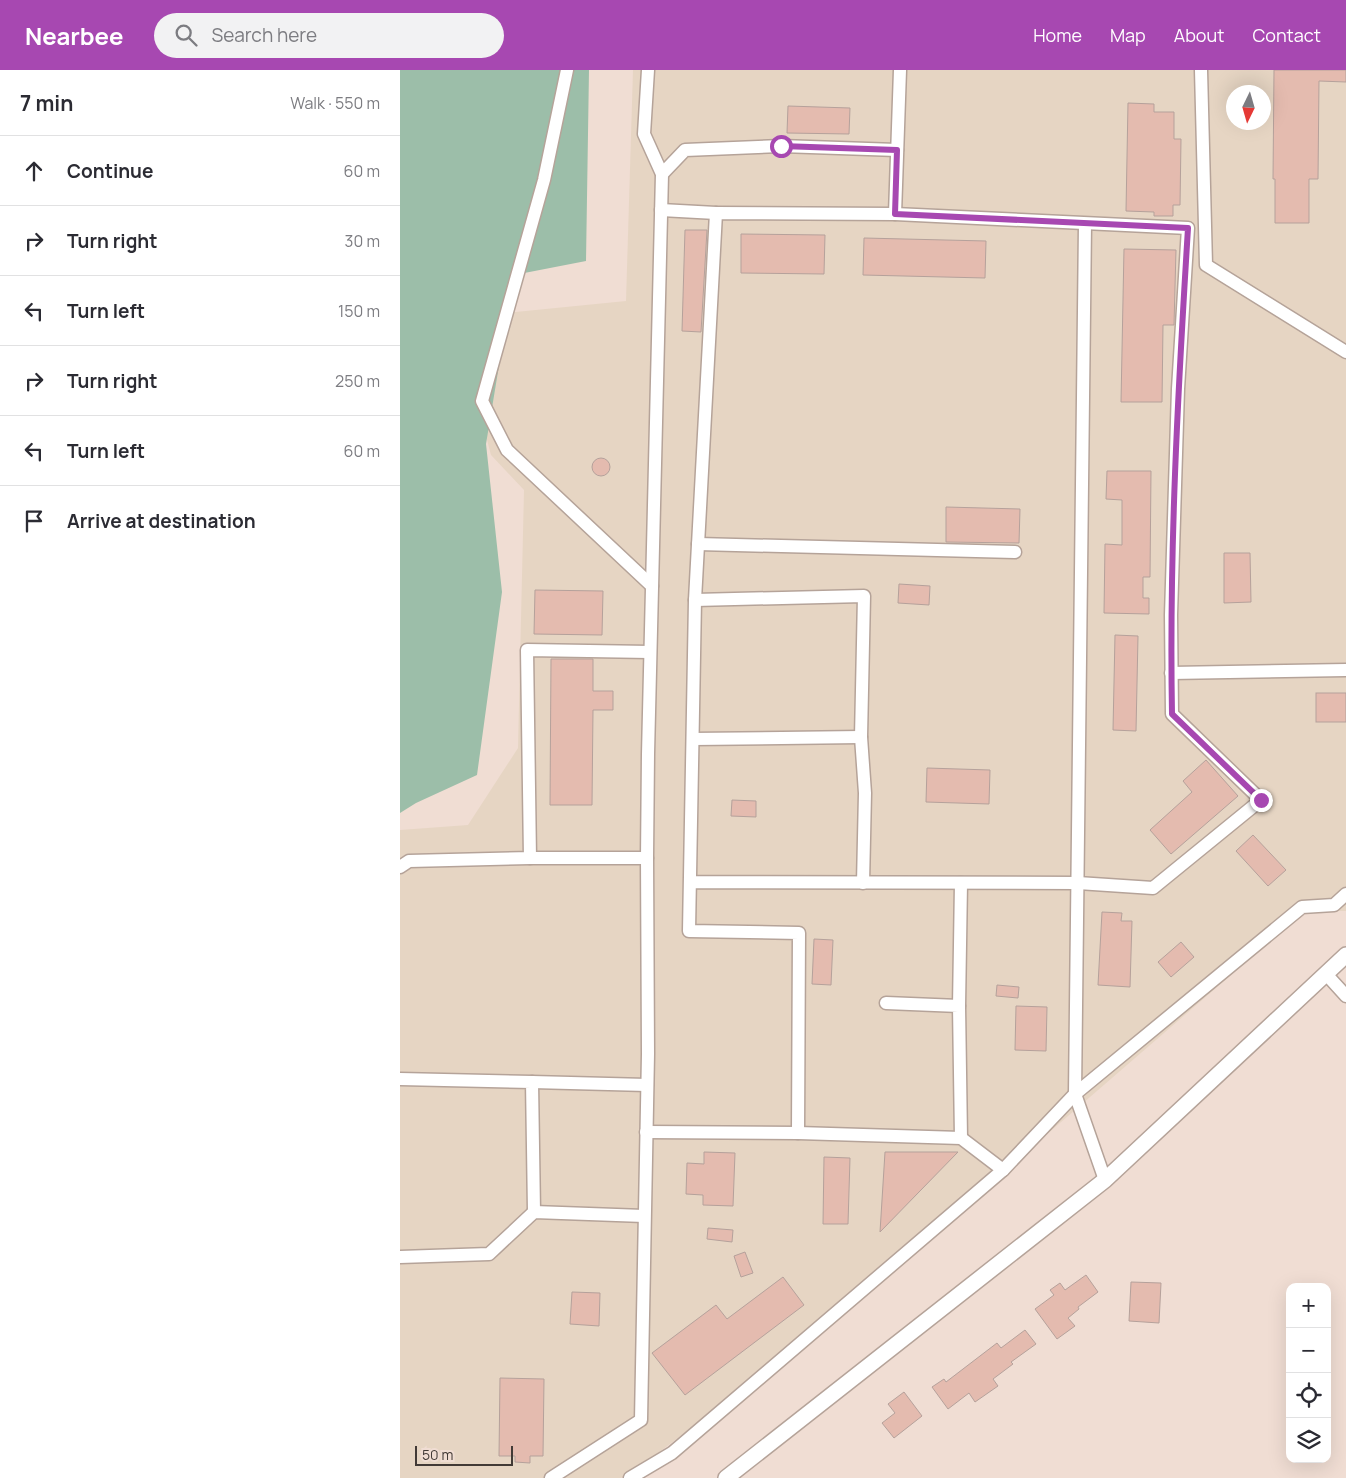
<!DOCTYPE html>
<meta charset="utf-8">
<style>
:root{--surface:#fff;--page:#f2f2f3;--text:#2b2b33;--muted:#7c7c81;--line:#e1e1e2;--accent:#a748b1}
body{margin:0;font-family:Manrope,sans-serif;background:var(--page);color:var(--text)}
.controls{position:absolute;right:15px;bottom:15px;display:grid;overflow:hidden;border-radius:10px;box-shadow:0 5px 20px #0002}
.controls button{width:45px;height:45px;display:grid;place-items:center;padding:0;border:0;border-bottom:1px solid var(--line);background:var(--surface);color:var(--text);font:25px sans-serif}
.compass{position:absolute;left:826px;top:15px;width:45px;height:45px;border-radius:50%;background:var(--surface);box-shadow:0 5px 20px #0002;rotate:185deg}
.scale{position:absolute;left:15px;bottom:12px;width:98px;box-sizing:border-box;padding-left:5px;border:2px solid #423a36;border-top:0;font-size:14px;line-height:18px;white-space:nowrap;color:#423a36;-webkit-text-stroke:4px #f0ddd3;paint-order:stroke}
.stop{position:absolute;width:15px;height:15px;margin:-11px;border:4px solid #a748b1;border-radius:50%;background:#fff}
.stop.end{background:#a748b1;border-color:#fff;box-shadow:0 1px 5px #0008}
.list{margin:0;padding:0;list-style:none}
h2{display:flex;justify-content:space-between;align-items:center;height:65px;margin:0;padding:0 20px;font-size:21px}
h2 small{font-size:16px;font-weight:400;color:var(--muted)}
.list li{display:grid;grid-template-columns:32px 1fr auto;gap:15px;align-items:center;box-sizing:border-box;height:70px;padding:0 20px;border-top:1px solid var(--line)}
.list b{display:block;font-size:19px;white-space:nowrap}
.list em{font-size:16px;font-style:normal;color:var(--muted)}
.icon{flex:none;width:28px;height:28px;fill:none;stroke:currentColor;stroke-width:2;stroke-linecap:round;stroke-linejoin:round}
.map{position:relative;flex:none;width:946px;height:1408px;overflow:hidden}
header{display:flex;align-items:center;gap:30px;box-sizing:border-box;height:70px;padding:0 25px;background:var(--accent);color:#fff}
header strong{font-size:24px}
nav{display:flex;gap:28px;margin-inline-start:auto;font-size:18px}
.search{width:350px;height:45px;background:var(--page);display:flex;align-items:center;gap:12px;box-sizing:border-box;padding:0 18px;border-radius:28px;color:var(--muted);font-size:19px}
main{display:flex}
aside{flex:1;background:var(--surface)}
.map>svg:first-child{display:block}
.industrial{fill:#e6d5c3;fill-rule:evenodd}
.green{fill:#9cbea9}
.building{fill:#e4bbaf;stroke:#b5a19b}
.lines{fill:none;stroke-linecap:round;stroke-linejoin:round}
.minor-casing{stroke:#b5a399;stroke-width:15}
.tertiary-casing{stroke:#b5a399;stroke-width:18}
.minor{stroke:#fff;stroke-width:12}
.tertiary{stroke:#fff;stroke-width:15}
.route{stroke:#a748b1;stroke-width:6}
</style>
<header>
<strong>Nearbee</strong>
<div class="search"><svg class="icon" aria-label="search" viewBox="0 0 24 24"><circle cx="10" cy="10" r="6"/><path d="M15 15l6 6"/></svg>Search here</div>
<nav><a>Home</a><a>Map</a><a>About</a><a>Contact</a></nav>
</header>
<main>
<aside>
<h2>7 min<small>Walk · 550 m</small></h2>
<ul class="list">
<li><svg class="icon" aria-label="ahead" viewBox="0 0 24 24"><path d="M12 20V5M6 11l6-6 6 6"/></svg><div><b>Continue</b></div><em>60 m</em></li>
<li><svg class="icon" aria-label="right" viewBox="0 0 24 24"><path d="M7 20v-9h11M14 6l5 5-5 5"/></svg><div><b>Turn right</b></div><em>30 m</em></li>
<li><svg class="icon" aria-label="left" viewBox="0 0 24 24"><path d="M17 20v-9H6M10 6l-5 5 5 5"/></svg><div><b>Turn left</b></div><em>150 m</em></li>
<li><svg class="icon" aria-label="right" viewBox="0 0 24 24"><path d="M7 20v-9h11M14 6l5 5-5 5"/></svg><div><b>Turn right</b></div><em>250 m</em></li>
<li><svg class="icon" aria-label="left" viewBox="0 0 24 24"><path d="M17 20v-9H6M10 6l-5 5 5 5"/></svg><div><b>Turn left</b></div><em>60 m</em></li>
<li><svg class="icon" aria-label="arrive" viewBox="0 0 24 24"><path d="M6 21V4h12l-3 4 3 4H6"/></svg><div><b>Arrive at destination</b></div></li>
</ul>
</aside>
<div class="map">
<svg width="946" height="1408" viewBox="0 0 946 1408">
<rect width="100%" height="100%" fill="#f0ddd3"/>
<path class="industrial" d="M233,0H946V841H905L422,1259L254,1386L221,1408H0V760L68,755L118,678L124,420L91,385L76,328L105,243L226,231ZM834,22H864V52H834Z"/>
<path class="green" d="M0,0H189L186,191L114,205L86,374L102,522L77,705L16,733L0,743Z"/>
<g class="building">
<path d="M874,0H946V12L919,11L918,109H909V153H875V109H873Z"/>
<path d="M728,33L754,34V42H774V69H781L780,135H773V146H754V142L726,141Z"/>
<path d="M388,36L450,38L449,64L387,63Z"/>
<path d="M285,160H307L301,262L282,261Z"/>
<path d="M341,164L425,165L424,204L341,203Z"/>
<path d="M464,168L586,171L585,208L463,205Z"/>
<path d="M724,179L776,180L774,255H763L762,332H721Z"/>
<circle cx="201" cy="397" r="9"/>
<path d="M707,401H751L750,507H743V528H749V544L704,543L705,474L722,475V430L706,429Z"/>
<path d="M546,437L620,439L619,473L546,472Z"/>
<path d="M824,483H850L851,532L824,533Z"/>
<path d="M499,514L530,516L529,535L498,533Z"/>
<path d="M135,520L203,521L202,565L134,564Z"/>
<path d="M715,565L738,566L736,661L713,660Z"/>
<path d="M151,589H193V621H213V640H193L192,735H150Z"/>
<rect x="916" y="623" width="30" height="29"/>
<path d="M806,690L838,726L771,784L750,760L792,722L783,711Z"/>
<path d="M527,698L590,700L589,734L526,732Z"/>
<path d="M332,730L356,731V747L331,746Z"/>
<path d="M853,765L886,800L868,816L836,781Z"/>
<path d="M702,842L722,843L721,851H732L730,917L698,915Z"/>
<path d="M414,869L433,870L431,915L412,914Z"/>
<path d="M781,872L794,887L771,907L758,892Z"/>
<path d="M597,915L619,917L618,928L596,926Z"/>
<path d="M616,936L647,937L646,981L615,980Z"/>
<path d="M304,1082L335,1083L333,1136L303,1135V1125L286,1124L287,1093L304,1094Z"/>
<path d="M485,1082H558L480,1162Z"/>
<path d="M424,1087L450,1088L448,1154H423Z"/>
<path d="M308,1158L333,1160L332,1172L307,1169Z"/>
<path d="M345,1182L353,1203L341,1207L334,1186Z"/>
<path d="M686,1205L698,1222L678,1237L679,1239L668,1248L675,1256L657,1269L635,1239L654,1225L650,1220L660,1213L665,1220Z"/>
<path d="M383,1207L404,1235L285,1325L252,1283L316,1235L327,1249Z"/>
<path d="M731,1212L761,1213L759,1253L729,1251Z"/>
<path d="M172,1222L200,1223L199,1256L170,1254Z"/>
<path d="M625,1260L636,1274L611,1292L613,1294L593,1309L598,1316L575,1332L569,1323L548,1339L532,1317L544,1309L546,1312L597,1273L601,1278Z"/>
<path d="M100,1308L144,1309L143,1386H130V1393L115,1392V1386H99Z"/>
<path d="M504,1322L522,1346L494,1368L482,1353L495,1343L488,1334Z"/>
</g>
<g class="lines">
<g class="minor-casing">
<g id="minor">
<path d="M167,0L144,110L82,331L107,380L252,516"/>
<path d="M801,0L806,195L946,282"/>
<path d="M262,104L285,80L381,76L497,80"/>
<path d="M261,140L316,143"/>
<path d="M495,144L500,0"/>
<path d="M685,154L675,1024L705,1110"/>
<path d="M298,474L615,482"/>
<path d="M295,530L464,526L461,667L465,723L463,813"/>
<path d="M771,603L946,600"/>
<path d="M293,669L461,667"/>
<path d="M130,788H247"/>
<path d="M0,797L9,791L130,788L127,580L250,582"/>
<path d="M290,812L678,813L753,818L861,730L772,644L771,545L778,319L788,158L495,144L316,143L295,530L289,861L399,863L398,1063"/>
<path d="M926,904L946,926"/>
<path d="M486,933L559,936L561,1068"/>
<path d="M559,936L561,813"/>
<path d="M0,1009L132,1012L134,1142"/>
<path d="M132,1012L247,1015"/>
<path d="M246,1062L398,1063L561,1068L603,1100"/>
<path d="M0,1187L89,1184L134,1142L244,1146"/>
<path d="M151,1408L241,1350L248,984L247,788L248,684L262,104L244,64L248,0"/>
<path d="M230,1408L272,1383L603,1100L675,1024L902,837L934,835L946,824"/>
</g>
</g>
<g class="tertiary-casing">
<path id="tertiary" d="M326,1408L705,1110L946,885"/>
</g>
<use href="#minor" class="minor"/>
<use href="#tertiary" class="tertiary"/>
</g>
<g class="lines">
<path class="route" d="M381,76L497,80L495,144L788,158C778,320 769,482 772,644L861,730"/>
</g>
</svg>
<div class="controls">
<button>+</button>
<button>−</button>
<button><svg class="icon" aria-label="locate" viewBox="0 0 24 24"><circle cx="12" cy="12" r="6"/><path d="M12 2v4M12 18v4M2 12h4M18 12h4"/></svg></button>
<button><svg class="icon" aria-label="layers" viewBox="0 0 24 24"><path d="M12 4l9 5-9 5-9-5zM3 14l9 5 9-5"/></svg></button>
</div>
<svg class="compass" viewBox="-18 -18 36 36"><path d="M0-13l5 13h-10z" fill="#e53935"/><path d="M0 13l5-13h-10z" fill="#7c7c81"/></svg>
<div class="scale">50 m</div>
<div class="stop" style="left:381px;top:76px"></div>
<div class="stop end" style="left:861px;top:730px"></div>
</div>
</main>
